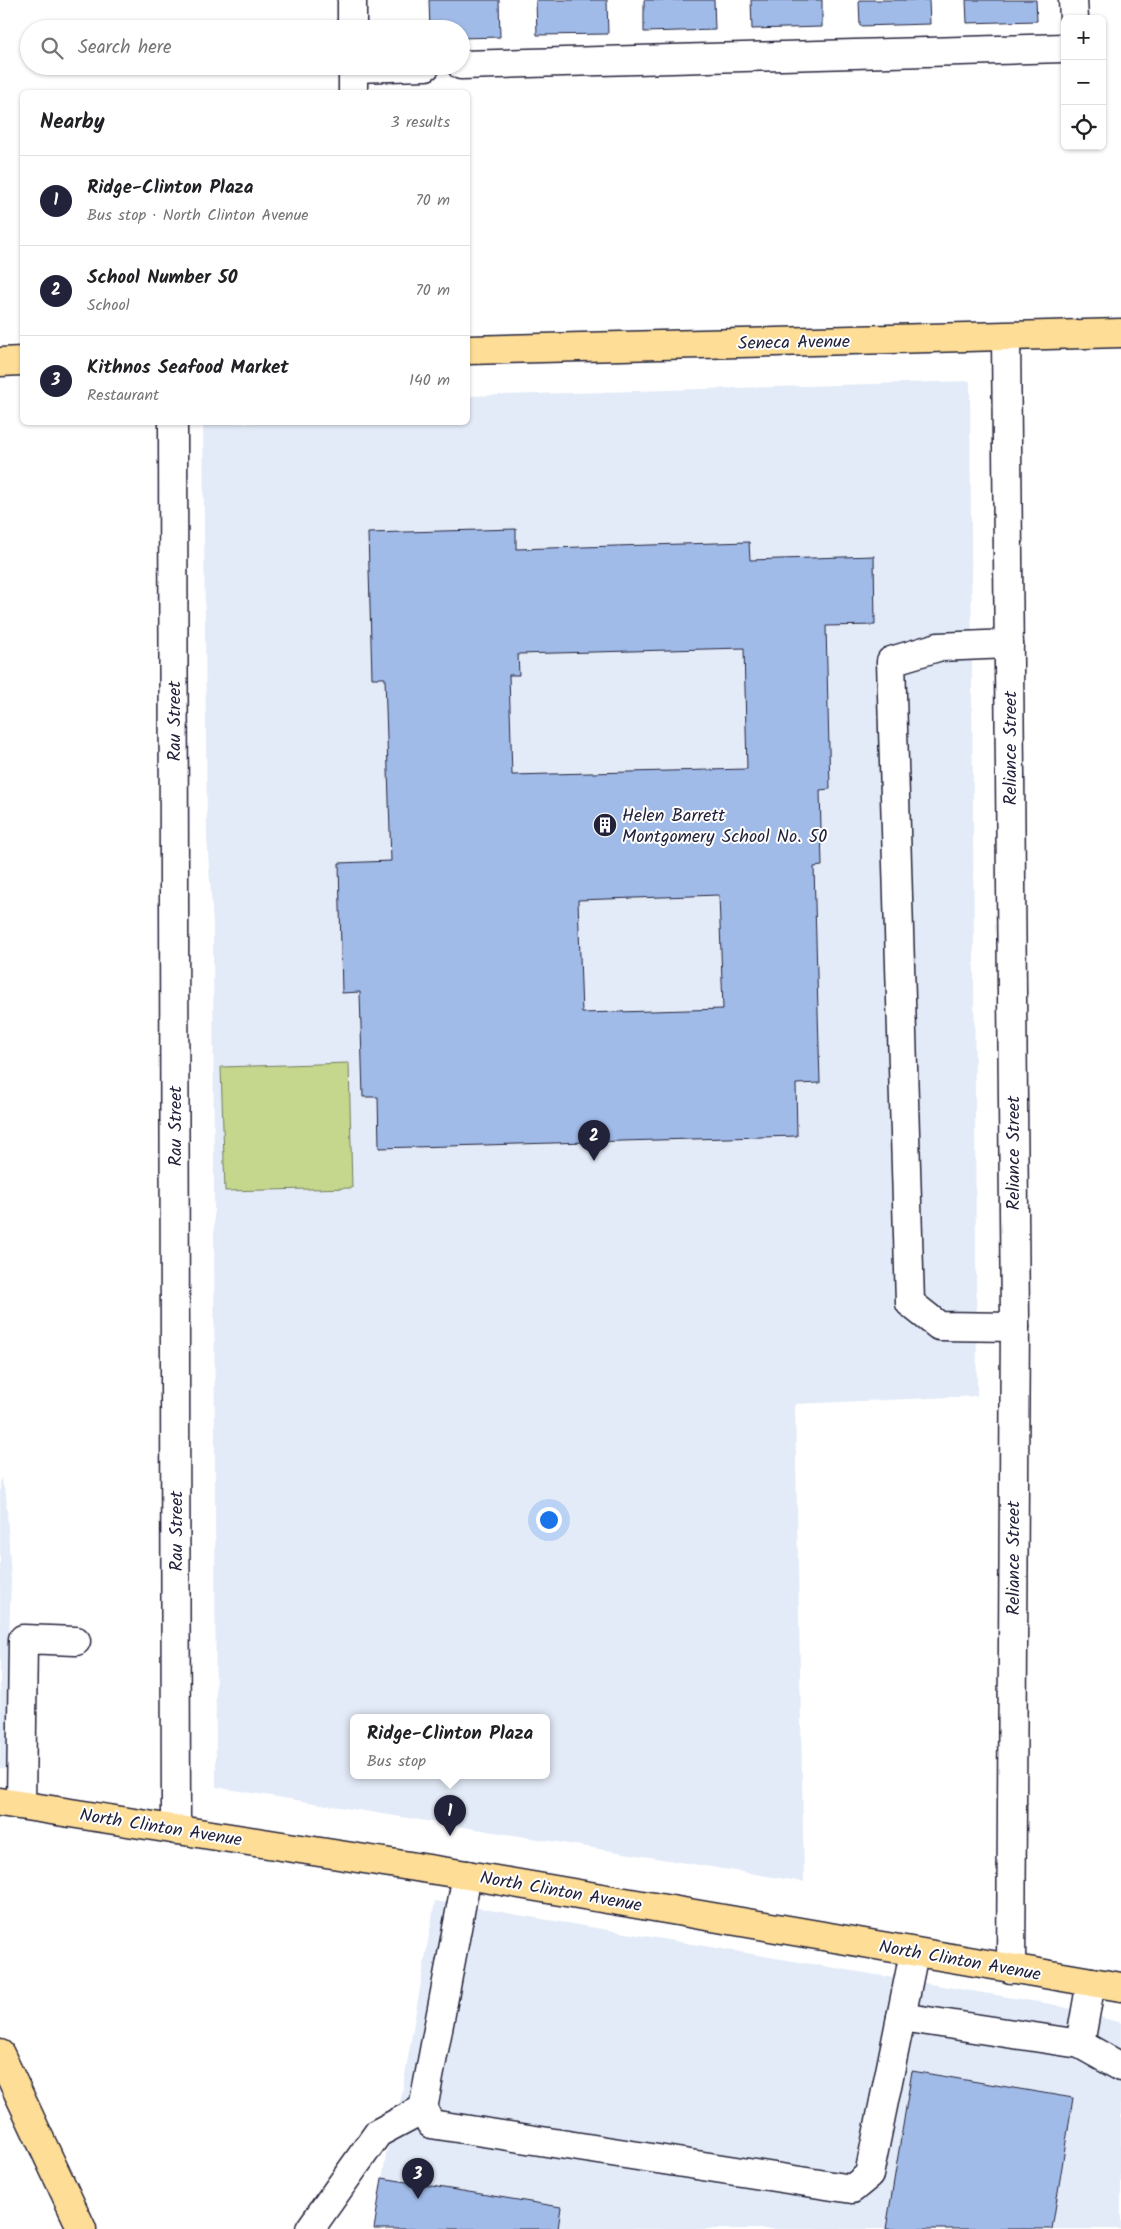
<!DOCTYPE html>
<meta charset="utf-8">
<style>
:root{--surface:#fff;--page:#f2f2f2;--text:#202124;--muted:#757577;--line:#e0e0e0;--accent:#22223b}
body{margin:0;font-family:Kalam,sans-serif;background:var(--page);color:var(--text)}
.controls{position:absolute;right:15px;top:15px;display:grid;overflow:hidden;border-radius:8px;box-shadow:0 1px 4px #0004}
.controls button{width:45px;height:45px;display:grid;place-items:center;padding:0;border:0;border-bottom:1px solid var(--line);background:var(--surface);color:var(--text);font:25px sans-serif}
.you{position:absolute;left:548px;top:1519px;width:18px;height:18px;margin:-12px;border:4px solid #fff;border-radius:50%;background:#1a73e8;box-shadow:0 0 0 8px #1a73e833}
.badge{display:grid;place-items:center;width:32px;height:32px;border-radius:50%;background:var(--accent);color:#fff;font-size:16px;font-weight:700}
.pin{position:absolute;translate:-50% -41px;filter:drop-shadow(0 1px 2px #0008)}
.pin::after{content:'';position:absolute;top:26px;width:18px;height:15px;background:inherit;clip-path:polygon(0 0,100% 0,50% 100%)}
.popup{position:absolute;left:350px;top:1714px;width:200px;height:65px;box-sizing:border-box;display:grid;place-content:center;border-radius:8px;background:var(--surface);filter:drop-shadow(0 1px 4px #0005);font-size:16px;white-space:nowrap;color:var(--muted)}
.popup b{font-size:19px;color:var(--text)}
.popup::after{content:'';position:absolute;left:50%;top:100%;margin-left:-10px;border:10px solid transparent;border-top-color:var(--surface)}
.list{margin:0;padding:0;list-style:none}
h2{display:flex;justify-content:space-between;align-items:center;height:65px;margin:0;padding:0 20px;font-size:21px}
h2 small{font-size:16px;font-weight:400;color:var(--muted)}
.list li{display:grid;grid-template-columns:32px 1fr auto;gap:15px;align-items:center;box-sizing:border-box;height:90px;padding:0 20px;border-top:1px solid var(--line)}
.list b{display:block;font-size:19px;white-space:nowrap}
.list p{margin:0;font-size:16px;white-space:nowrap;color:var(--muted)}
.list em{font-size:16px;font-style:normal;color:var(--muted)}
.icon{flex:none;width:28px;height:28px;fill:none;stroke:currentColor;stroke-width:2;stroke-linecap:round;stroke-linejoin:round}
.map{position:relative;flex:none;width:1121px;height:2229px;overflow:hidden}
.search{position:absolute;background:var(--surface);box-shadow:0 1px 4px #0004;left:20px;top:20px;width:450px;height:55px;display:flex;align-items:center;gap:12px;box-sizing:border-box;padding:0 18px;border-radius:28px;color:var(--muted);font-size:19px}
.panel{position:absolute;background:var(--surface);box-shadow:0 1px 4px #0004;left:20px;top:90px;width:450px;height:335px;border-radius:8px}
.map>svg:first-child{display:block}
.built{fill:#e3ebf8;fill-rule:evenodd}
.green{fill:#c5d78c;stroke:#747c64}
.building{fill:#a1bbe8;stroke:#22223b;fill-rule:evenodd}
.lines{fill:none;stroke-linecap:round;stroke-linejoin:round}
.minor-casing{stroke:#22223b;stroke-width:31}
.major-casing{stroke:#22223b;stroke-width:31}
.minor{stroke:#fff;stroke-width:28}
.major{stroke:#fedd96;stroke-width:28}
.labels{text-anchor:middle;stroke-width:4;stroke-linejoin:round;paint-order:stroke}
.street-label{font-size:18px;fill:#22223b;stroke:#fff}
.poi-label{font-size:18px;fill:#22223b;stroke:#fff;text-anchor:start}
</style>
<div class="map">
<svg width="1121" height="2229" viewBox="0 0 1121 2229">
<rect width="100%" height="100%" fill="#fff"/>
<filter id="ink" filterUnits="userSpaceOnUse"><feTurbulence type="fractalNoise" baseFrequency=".02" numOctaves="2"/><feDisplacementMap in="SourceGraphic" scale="10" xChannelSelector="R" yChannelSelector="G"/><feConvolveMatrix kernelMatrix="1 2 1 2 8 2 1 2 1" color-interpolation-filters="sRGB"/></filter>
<g filter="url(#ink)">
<g class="built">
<path d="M970,381L977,1396L795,1404L804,1882L216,1787L213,925L207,838L203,423L468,422V396ZM354,1717H546V1775H354Z"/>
<path d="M0,1477L6,1494L11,1580L9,1640L16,1770L0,1768Z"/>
<path d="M435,1901L1056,2005L1121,2023V2229H374L386,2155L401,2098Z"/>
</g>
<path class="green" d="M349,1063L352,1188L225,1191L221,1067Z"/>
<g class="building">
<path d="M429,0H499L500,37L461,38V29H430Z"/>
<path d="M536,0H607L608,34L537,35Z"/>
<path d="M644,0H714L715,30L644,32Z"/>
<path d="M751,0H822V27L752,29Z"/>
<path d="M859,0H929L930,24L860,26Z"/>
<path d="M966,0H1036L1037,21L967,23Z"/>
<path d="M516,529V549L749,542L750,560L874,556L875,625L826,626L830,789L820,790L822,866L814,867L820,1083L796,1084L797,1136L379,1148L378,1097H363L360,992L342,993L339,863L391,861L385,678H372L368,533ZM744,648L747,769L512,775L509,675H519L518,654ZM719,895L723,1009L582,1013L578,900Z"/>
<path d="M912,2071L1073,2098L1052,2229H886Z"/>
<path d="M382,2178L561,2207L558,2229H374Z"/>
</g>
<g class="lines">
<g class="minor-casing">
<g id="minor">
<path d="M352,0V29"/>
<path d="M1073,0L1074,19"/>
<path d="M461,65L1065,48"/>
<path d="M353,66V92"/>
<path d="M353,68L426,66"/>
<path d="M1006,337L1015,1320L1011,1969"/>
<path d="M173,422L176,1830"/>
<path d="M1009,644L938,647L891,661L910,1303L939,1326L1015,1327"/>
<path d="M21,1805L23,1639L76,1641"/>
<path d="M467,1875L423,2109L431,2124L852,2189L869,2175L914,1953"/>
<path d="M901,2017L1080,2044L1091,1982"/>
<path d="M1080,2044L1121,2067"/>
<path d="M310,2229L378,2133L423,2109"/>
</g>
</g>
<g class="major-casing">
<g id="major">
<path d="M468,350L1121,333"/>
<path d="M0,362L22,361"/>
<path d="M0,1802L467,1875L1121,1987"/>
<path d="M0,2054L82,2229"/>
</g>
</g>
<use href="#minor" class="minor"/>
<use href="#major" class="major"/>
</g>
</g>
<defs>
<g id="building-disc" transform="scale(1.25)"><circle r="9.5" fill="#22223b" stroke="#fff"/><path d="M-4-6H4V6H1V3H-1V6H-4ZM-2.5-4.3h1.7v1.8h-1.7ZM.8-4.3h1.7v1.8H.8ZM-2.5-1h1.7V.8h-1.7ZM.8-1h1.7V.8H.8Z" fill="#fff"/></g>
</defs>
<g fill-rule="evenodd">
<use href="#building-disc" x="605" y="825"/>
</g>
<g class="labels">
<g class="street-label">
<text transform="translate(794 342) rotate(-1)" y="6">Seneca Avenue</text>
<text transform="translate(174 721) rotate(-90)" y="6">Rau Street</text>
<text transform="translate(1010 748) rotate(-90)" y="6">Reliance Street</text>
<text transform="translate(175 1126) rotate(-90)" y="6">Rau Street</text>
<text transform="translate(1013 1153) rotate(-90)" y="6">Reliance Street</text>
<text transform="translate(176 1531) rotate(-90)" y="6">Rau Street</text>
<text transform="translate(1013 1558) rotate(-90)" y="6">Reliance Street</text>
<text transform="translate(161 1827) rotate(9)" y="6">North Clinton Avenue</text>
<text transform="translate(561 1891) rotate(10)" y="6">North Clinton Avenue</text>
<text transform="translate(960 1960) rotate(10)" y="6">North Clinton Avenue</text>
</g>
<g class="poi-label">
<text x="622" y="821">Helen Barrett<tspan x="622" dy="21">Montgomery School No. 50</tspan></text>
</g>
</g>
</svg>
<div class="controls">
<button>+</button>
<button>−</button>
<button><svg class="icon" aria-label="locate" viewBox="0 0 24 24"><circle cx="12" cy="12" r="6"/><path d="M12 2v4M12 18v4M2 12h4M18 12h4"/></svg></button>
</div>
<div class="you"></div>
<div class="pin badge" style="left:450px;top:1836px">1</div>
<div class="popup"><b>Ridge-Clinton Plaza</b>Bus stop</div>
<div class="pin badge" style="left:594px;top:1161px">2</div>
<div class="pin badge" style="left:418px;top:2199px">3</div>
<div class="search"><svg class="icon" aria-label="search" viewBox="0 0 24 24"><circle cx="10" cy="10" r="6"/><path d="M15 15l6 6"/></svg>Search here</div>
<section class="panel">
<h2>Nearby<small>3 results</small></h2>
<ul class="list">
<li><span class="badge">1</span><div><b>Ridge-Clinton Plaza</b><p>Bus stop · North Clinton Avenue</p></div><em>70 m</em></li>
<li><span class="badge">2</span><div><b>School Number 50</b><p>School</p></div><em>70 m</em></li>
<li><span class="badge">3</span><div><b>Kithnos Seafood Market</b><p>Restaurant</p></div><em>140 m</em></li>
</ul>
</section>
</div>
